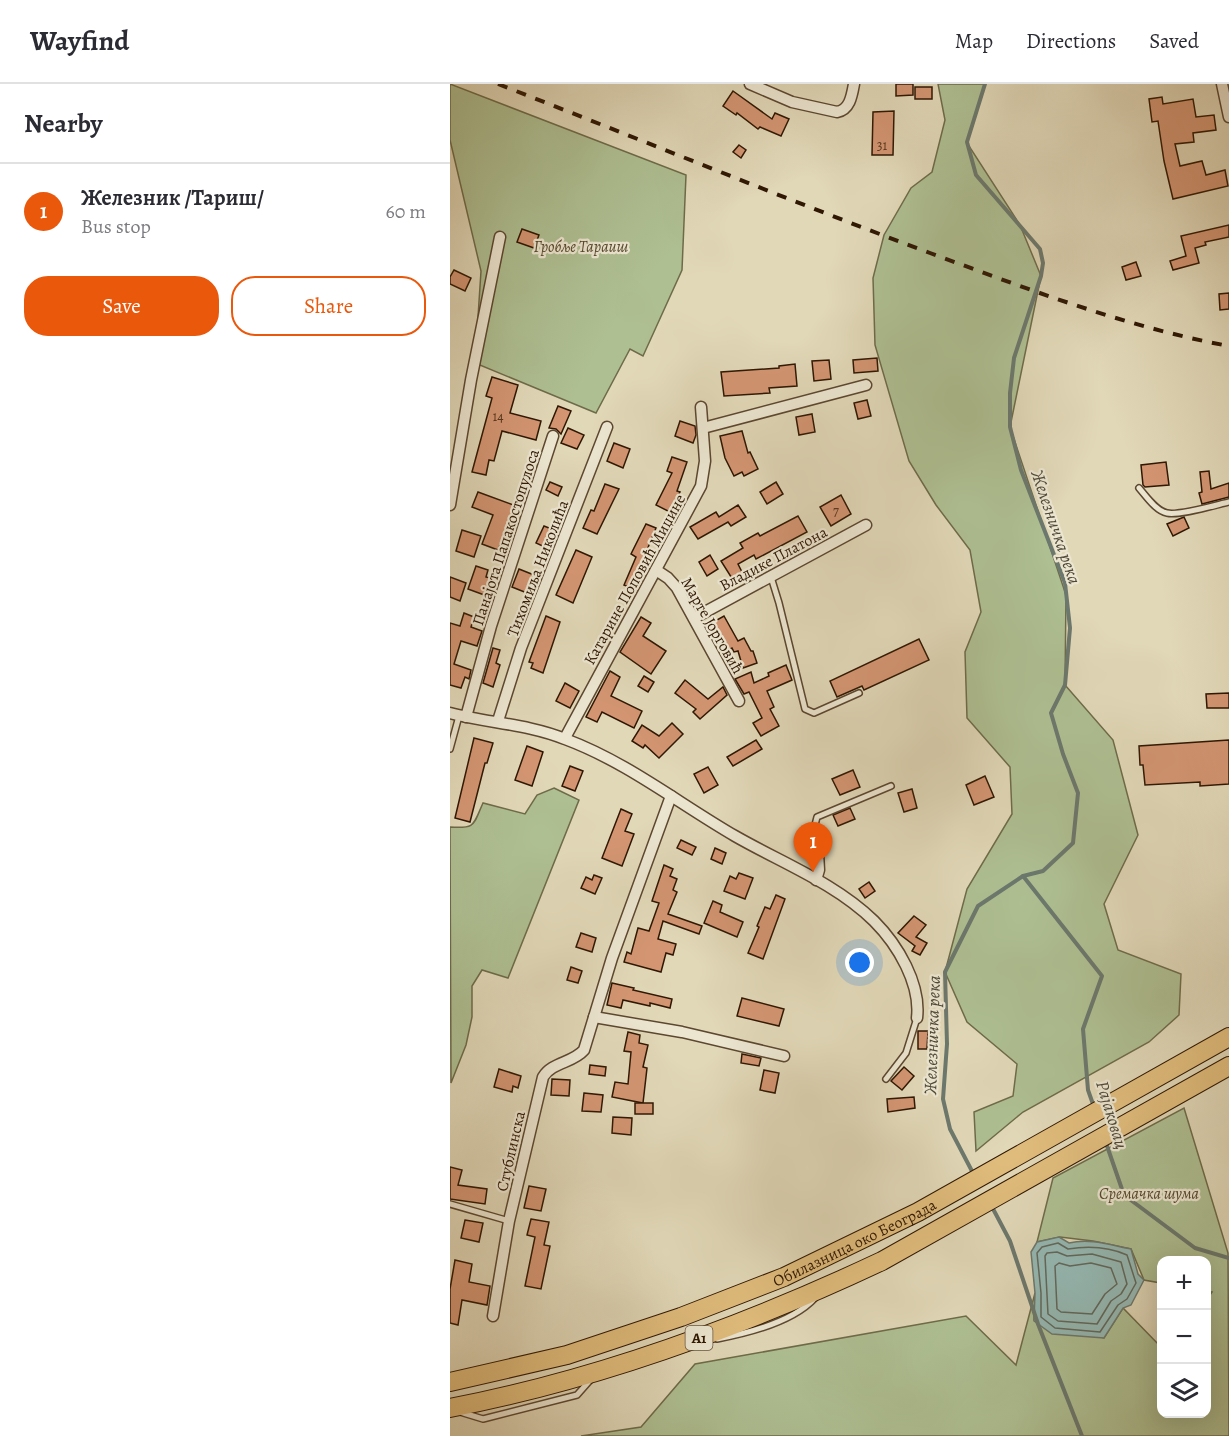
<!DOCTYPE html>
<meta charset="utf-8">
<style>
:root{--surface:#fff;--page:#f7f7f7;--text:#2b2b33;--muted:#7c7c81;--line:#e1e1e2;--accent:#ea580c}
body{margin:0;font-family:Alegreya,serif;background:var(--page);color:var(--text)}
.controls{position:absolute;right:18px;bottom:18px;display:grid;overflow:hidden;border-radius:12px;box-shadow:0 6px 24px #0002}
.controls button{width:54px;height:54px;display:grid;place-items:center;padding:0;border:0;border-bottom:2px solid var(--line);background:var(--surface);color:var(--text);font:30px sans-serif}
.you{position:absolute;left:410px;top:879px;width:21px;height:21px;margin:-15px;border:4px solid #fff;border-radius:50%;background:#1a73e8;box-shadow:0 0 0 9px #1a73e833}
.badge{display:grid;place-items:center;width:39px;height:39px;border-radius:50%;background:var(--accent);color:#fff;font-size:20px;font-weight:700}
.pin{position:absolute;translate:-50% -50px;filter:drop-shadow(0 2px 3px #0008)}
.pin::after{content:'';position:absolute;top:32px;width:21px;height:18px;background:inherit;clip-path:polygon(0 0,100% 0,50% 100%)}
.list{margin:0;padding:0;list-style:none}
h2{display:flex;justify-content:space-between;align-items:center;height:78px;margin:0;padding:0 24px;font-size:26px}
h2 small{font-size:20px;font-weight:400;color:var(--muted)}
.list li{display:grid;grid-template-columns:39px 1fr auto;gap:18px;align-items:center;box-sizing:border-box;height:96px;padding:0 24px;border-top:2px solid var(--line)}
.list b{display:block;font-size:22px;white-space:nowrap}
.list p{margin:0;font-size:20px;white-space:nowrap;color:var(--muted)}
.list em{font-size:20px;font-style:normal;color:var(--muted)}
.actions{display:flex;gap:12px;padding:18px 24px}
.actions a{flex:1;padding:14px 0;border:2px solid var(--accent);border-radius:24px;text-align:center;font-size:21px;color:var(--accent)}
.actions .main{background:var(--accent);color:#fff}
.icon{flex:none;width:33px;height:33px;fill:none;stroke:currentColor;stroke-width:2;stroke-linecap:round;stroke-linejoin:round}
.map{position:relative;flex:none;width:779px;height:1352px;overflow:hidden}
header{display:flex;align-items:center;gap:36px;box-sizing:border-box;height:84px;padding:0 30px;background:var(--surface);border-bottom:2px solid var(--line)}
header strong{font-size:28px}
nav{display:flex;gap:33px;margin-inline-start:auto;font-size:21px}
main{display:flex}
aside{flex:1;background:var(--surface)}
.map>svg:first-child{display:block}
.green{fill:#aebf92;stroke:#6e6b4a;stroke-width:1.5}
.water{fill:#95b9b4;stroke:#6c786d;stroke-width:1.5}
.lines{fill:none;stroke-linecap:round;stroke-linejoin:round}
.shore{stroke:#62685c;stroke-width:1.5}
.stream{stroke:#6c786d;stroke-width:4}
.building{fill:#d39572;stroke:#2f1703;stroke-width:1.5}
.lane-casing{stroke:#5c4730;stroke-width:8}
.street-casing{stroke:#5c4730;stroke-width:13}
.highway-casing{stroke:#2f1703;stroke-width:20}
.lane{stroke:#ece6d1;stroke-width:5}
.street{stroke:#ece6d1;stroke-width:10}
.highway{stroke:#e0bc7c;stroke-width:18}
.rail{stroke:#2f1703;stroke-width:4;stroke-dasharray:10 10;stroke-linecap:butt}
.labels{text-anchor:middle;stroke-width:4.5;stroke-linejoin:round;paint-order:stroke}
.number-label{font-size:14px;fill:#58361f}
.shield{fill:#ece6d1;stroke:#685541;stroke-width:1.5}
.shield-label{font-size:15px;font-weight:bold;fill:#2f1703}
.park-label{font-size:16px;font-style:italic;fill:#55492e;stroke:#ece6d1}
.street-label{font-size:16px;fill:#2f1703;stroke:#ece6d1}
.water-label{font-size:18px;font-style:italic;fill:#4e4838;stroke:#ece6d1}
</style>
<header>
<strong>Wayfind</strong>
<nav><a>Map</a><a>Directions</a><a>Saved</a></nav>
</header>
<main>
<aside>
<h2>Nearby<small></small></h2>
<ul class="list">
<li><span class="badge">1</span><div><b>Железник /Тариш/</b><p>Bus stop</p></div><em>60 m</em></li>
</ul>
<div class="actions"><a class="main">Save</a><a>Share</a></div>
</aside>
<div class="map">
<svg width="779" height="1352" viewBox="0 0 779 1352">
<rect width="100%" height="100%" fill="#e1d8b8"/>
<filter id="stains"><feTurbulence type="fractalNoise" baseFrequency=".00333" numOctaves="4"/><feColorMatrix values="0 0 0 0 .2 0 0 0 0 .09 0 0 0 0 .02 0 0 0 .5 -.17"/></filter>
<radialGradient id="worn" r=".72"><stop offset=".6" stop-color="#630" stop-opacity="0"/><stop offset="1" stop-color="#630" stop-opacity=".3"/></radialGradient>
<g class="green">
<path d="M0,0L236,91L232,186L193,272L180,265L146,329L25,279L31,187L0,56Z"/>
<path d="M488,0H535L517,59L570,141L591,192L560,343L616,511L615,601L663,656L688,751L654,820L668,866L731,890L729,931L699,958L573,1028L526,1067L524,1028L563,1012L567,980L517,938L495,888L517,805L562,730L560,683L517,634L515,568L531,528L520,466L486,421L459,377L425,261L423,194L434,151L461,104L482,88L495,36Z"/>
<path d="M104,704L129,716L58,894L32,886L22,902V933L16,961L1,999L0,743C26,745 23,741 33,719L75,730L87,711Z"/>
<path d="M734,1024L778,1169L779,1352H131L191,1343L245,1280L516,1232L566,1281L585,1209L584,1236L654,1254L673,1224L711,1263L712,1330H756V1217L762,1208L757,1207L756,1176H712L711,1199L694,1196L681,1165L643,1157L610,1153L587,1158L603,1094Z"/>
</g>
<path class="water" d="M609,1153L619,1159C640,1154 660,1161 681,1165L688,1190L694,1196L681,1221L673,1224L654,1254L602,1250L584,1237L585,1209L581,1168L587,1158Z"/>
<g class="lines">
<g class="shore">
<path d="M608,1159L618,1165C637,1162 659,1163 677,1171L686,1199L677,1215L668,1221L650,1248L605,1244L591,1233V1209L587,1169L592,1163Z"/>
<path d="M607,1168L617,1172L642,1170L671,1178L677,1200L671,1210L661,1217L647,1240L608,1237L598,1230L595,1172L597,1169Z"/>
<path d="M609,1179L620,1182L641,1179L661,1184L667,1200L655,1210L642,1230L611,1228L607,1225L605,1182Z"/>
</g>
<g class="stream">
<path d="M573,792L652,892L633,945L638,1006L644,1023"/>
<path d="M656,1059L674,1111L745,1164L779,1174"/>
<path d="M524,1091L500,1045L493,1015L497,960L495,888L528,822L573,792L593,787L623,759L628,709L613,670L601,629L615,601L620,544L615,499L571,386L560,343V309L564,274L591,192L593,179L590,165L526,91L517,58L535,0"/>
<path d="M541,1121L560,1157L588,1240L632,1352"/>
</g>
</g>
<g class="building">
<path d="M446,0H463V11L446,12Z"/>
<rect x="465" y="3" width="17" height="12"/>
<path d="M283,7L322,35L325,29L339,35L331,52L310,43L308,45L287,29L286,31L273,22Z"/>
<path d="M712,13L713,20L743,15L746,33L764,31L766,46L743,49L744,58L725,60L730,82L752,77L756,91L775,86L778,102L723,115L714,77L708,37L702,38L699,15Z"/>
<path d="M444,27L443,71H422L423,28Z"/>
<path d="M289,61L296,66L291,74L283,68Z"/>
<path d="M779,141V153L755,158L756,161L745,164L749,179L723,186L720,177L736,172L731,152Z"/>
<path d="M72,145L89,151L84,164L67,158Z"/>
<path d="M686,178L691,192L676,196L672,183Z"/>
<path d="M4,186L21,194L15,207L0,200V193Z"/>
<path d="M779,209V225L770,226L769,210Z"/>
<path d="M427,274L428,287L404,289L403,276Z"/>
<path d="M379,276L381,295L364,297L362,277Z"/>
<path d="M345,280L347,302L319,304L320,309L274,312L271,288L329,284V282Z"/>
<path d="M42,293L68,301L60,329L91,337L86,356L52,347L44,377L39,376L36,391L22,388L42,314L36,312Z"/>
<path d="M417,316L421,332L408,335L404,319Z"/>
<path d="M108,322L121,327L111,350L106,345L99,344Z"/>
<path d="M362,330L365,348L349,351L346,333Z"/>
<path d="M230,337L245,342L246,351L243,359L225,352Z"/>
<path d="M118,344L134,351L127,365L111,359Z"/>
<path d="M292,347L298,369L300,368L308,385L294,392L292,388L284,392L275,374L270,352Z"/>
<path d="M164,359L180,365L173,384L157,377Z"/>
<path d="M222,373L237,378L227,407L230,408L220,428L206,421L222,389L217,387Z"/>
<path d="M716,378L719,401L695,403L693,401L691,381Z"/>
<path d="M759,387L761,405L779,399V413L752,420L749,409L752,408L750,388Z"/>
<path d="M100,398L112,403L108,412L96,406Z"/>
<path d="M326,398L333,410L317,420L310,408Z"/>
<path d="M155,400L169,405L147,450L133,444L141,426L144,427Z"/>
<path d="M28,408L66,422L48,466L32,460L43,431L22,423Z"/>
<path d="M391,411L401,430L381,442L370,423Z"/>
<path d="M288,421L296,433L281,442L278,438L248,455L240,443L266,428L269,433Z"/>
<path d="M348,432L357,448L306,475L304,471L288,480L293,490L283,496L271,477L293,464L290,459L308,449L310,452Z"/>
<path d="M109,433L113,435L101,466L86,459L94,442L104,446Z"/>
<path d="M734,433L739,444L723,452L717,440Z"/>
<path d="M196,440L206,444L197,466L200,467L184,505L174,501L186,473L181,470Z"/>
<path d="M12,446L31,452L24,473L6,467Z"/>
<path d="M126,466L142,473L123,519L106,511Z"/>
<path d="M260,471L268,485L257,492L249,478Z"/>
<path d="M26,482L38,486L36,493L43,495L37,512L18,505Z"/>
<path d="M69,485L84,491L77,509L62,503Z"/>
<path d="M0,493L16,499L10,517L0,513Z"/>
<path d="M14,529L24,533L21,543L32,547L27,562L11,557L4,580L21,586L19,595L15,593L11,604L0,601V539L10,542Z"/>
<path d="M96,532L110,538L93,589L81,584L83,579L79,578Z"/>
<path d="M274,532L288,557L294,554L301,567H303L307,579L293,584L288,567L284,568L282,564L273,569L258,541Z"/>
<path d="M191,533L201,539L193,552L216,567L201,590L170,568Z"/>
<path d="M469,555L479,576L414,606L412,602L387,613L380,597Z"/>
<path d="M43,564L50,566L46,579L50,581L43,603L33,599Z"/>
<path d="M336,581L342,596L317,607L324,623L320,625L329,642L311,652L303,639L312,634L299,608L294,610L285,595L301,588L304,599L319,592L318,589Z"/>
<path d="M160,587L170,593L161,612L192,627L184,644L152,628L147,638L136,633Z"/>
<path d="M194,592L204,598L198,608L188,602Z"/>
<path d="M235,596L258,615L273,603L277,611L250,635L243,628L246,625L225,609Z"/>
<path d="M115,599L129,607L120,624L106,617Z"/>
<path d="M779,609V624H757L756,610Z"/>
<path d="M222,639L233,650L209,674L195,661L193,664L182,657L192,641L209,652Z"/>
<path d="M24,654L43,659L37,679H35L20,738L5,734Z"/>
<path d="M306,656L312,665L283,682L277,673Z"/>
<path d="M779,656V700L750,702V698L695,701L693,681H690L689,662Z"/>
<path d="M77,662L93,668L82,702L65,696Z"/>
<path d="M120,682L133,687L125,707L112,702Z"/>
<path d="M258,683L268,701L254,709L244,690Z"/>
<path d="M403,686L410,703L390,711L382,695Z"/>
<path d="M535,692L544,713L524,721L516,701Z"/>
<path d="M462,705L467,724L454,728L448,709Z"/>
<path d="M400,724L405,735L388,742L383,731Z"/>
<path d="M171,725L182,730L175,747L184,750L172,782L152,774Z"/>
<path d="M231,756L246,763L242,771L227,764Z"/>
<path d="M265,764L276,769L272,780L261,775Z"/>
<path d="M214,781L223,785L220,792L227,795L223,806L227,808L218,830L252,842L249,850L213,837L208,855L226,860L223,871L216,869L211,888L174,878L177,868L181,870L188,844L199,847L209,819L202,817Z"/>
<path d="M289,789L303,794L295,815L274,807L280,792L286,795Z"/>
<path d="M144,791L152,794L145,810L131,804L136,793L142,796Z"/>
<path d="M419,798L425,807L415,814L409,805Z"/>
<path d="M326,811L335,815L313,875L298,869L309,843L307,842L315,823L320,825Z"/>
<path d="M263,817L272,821L270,828L293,838L287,853L254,839Z"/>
<path d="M464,832L476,841L466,853L477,859L470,871L462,867L465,862L448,849Z"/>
<path d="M131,849L146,854L142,868L126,863Z"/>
<path d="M121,883L132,887L128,899L117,896Z"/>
<path d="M162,899L184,904L183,906L222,915L220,924L200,919V922L173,916L171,924L157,921Z"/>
<path d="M292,914L334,925L329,942L287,932Z"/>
<path d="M468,947H478L477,965H468Z"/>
<path d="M178,948L190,951L189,959L198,961L193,983L197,984L193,1019L162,1013L165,998L178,1000L181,968L174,967Z"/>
<path d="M292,970L311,974L309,982L291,979Z"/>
<path d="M140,981L156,983L155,992L139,990Z"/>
<path d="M454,983L464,992L452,1006L441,997Z"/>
<path d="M49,985L71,992L68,1004L63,1002L62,1008L44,1003Z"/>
<path d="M314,986L329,989L325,1009L310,1006Z"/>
<path d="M102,995L120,996L119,1012L101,1011Z"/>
<path d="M134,1009L153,1011L151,1028L132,1027Z"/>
<path d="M464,1013L465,1024L438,1028L437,1015Z"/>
<rect x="185" y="1019" width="18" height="11"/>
<path d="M163,1033L182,1034L181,1051L162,1049Z"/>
<path d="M0,1083L12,1086L8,1101L37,1105L35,1120L0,1115Z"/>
<path d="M79,1102L96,1105L91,1127L74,1124Z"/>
<path d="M81,1135L99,1138L94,1161L100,1162L91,1205L75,1202L85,1153L77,1151Z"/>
<path d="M15,1136L33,1139L29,1158L11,1154Z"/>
<path d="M5,1176L22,1180L19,1198L40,1202L37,1221L12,1216L8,1241L0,1239V1205Z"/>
</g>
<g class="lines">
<g class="lane-casing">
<g id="lane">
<path d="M689,404C696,412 706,427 717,429C729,432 766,421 779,418"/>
<path d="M321,493L329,519L355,625L364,629L409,609"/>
<path d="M0,665L9,632"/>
<path d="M368,769L365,741L367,733L441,702"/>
<path d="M436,995L456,969L467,934"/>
<path d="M0,1120L59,1137"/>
<path d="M267,1255C299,1249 343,1238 365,1214"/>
<path d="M10,1328L33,1335L127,1311L142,1294"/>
</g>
</g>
<g class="street-casing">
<g id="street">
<path d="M300,0L342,18L387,28C400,26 402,11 404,0"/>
<path d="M772,0L779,33"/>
<path d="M253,344L416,301"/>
<path d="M0,421L21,296L50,153"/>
<path d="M206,486L218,494L227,504L289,617"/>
<path d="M244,534L416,441"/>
<path d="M0,629C38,639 78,640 115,655C177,678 228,719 285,752C332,779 385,799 424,837C448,861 471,900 467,934"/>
<path d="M16,633L41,542L103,352"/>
<path d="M48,637L71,564L157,343"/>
<path d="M115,654L251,402L255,377L251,323"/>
<path d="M366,796L369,786L368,769"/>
<path d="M144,933L232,948L334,972"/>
<path d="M43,1232L59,1137L93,993C102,978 123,979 134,966L162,874L221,712"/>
</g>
</g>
<g class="highway-casing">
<g id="highway">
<path id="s1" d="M0,1298L117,1271L231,1233L334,1193L468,1128L779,953"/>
<path d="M0,1324C150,1295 294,1242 432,1177L779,982"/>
</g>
</g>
<use href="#lane" class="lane"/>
<use href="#street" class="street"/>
<use href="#highway" class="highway"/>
<path class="rail" d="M48,0C192,56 335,115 480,169C578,205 676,243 779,262"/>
</g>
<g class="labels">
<g class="number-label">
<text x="432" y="66">31</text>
<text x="48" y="337">14</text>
<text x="386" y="432">7</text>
</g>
<rect class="shield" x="235.5" y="1242" width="27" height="24" rx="4.5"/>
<g class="shield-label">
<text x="249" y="1259">A1</text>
</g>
<g class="park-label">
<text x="131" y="168">Гробље Тараиш</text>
<text x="699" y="1115">Сремачка шума</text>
</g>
<g class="street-label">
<text transform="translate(55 453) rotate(-72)" y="6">Панајота Папакостопулоса</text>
<text transform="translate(323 474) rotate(-28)" y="6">Владике Платона</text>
<text transform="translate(87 484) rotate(-69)" y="6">Тихомиља Николића</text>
<text transform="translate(184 495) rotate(-61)" y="6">Катарине Поповић Миџине</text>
<text transform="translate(263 541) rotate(60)" y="6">Марте Јорговић</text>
<text transform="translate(60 1067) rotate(-77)" y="6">Стублинска</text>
<text dy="6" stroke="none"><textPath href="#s1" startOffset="429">Обилазница око Београда</textPath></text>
</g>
<g class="water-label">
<text transform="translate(606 443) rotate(71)" y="6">Железничка река</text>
<text transform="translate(482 951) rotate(-88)" y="6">Железничка река</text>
<text transform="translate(662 1031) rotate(73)" y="6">Рајаковац</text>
</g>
</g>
<rect width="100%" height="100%" filter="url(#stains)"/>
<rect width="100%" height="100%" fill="url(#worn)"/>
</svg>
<div class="controls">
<button>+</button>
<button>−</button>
<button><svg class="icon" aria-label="layers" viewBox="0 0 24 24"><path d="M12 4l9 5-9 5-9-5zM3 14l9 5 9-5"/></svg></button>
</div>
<div class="you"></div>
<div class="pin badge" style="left:363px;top:788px">1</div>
</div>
</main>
